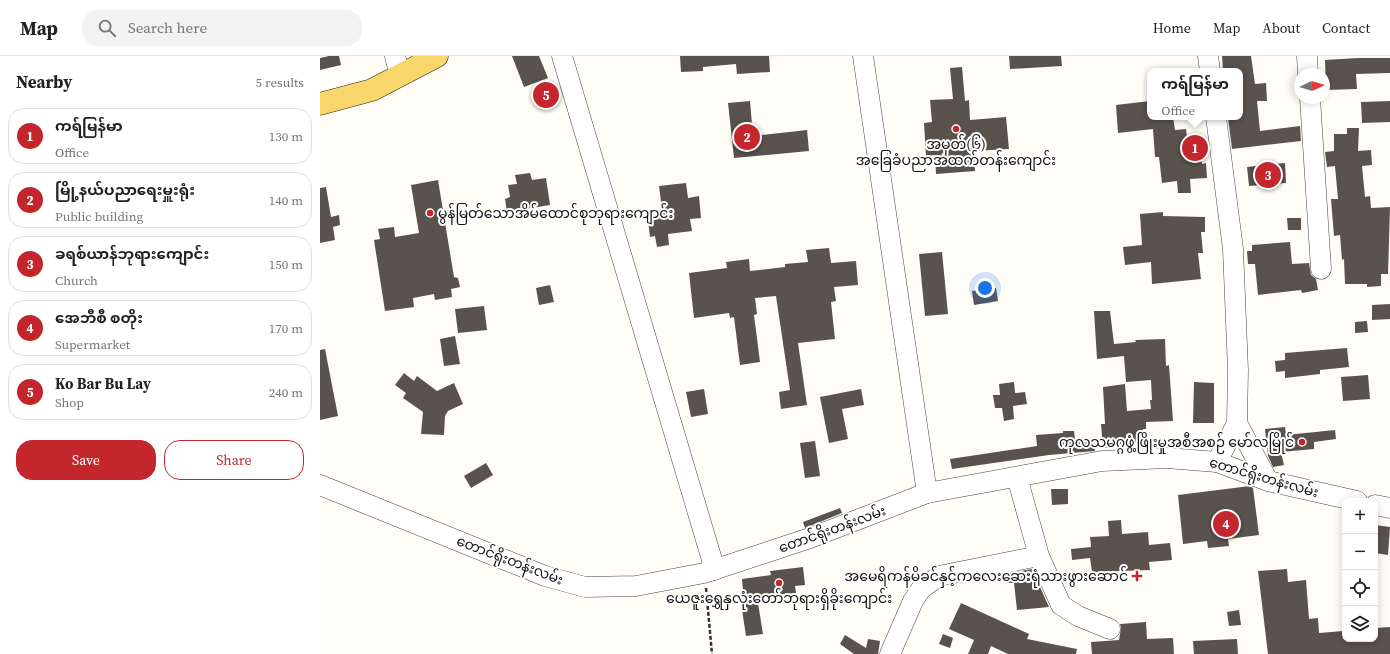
<!DOCTYPE html>
<meta charset="utf-8">
<style>
:root{--surface:#fff;--page:#f2f2f2;--text:#202124;--muted:#757577;--line:#e0e0e0;--accent:#c4262e}
body{margin:0;font-family:"Source Serif 4","Noto Sans Myanmar",serif;background:var(--page);color:var(--text)}
.controls{position:absolute;right:12px;bottom:12px;display:grid;overflow:hidden;border-radius:8px;box-shadow:0 2px 10px #0003}
.controls button{width:36px;height:36px;display:grid;place-items:center;padding:0;border:0;border-bottom:1px solid var(--line);background:var(--surface);color:var(--text);font:20px sans-serif}
.compass{position:absolute;left:974px;top:12px;width:36px;height:36px;border-radius:50%;background:var(--surface);box-shadow:0 2px 10px #0003;rotate:86deg}
.you{position:absolute;left:665px;top:232px;width:14px;height:14px;margin:-10px;border:3px solid #fff;border-radius:50%;background:#1a73e8;box-shadow:0 0 0 6px #1a73e833}
.badge{display:grid;place-items:center;width:26px;height:26px;border-radius:50%;background:var(--accent);color:#fff;font-size:13px;font-weight:700}
.pin{position:absolute;translate:-50% -50%;border:2px solid #fff;box-shadow:0 1px 4px #0006}
.popup{position:absolute;left:827px;top:12px;width:96px;height:52px;box-sizing:border-box;display:grid;place-content:center;border-radius:8px;background:var(--surface);filter:drop-shadow(0 1px 3px #0005);font-size:13px;white-space:nowrap;color:var(--muted)}
.popup b{font-size:15px;color:var(--text)}
.popup::after{content:'';position:absolute;left:50%;top:100%;margin-left:-8px;border:8px solid transparent;border-top-color:var(--surface)}
.list{margin:0;padding:0;list-style:none}
h2{display:flex;justify-content:space-between;align-items:center;height:52px;margin:0;padding:0 16px;font-size:17px}
h2 small{font-size:13px;font-weight:400;color:var(--muted)}
.list li{display:grid;grid-template-columns:26px 1fr auto;gap:12px;align-items:center;box-sizing:border-box;height:56px;margin:0 8px 8px;padding:0 8px;border:1px solid var(--line);border-radius:16px}
.list b{display:block;font-size:15px;white-space:nowrap}
.list p{margin:0;font-size:13px;white-space:nowrap;color:var(--muted)}
.list em{font-size:13px;font-style:normal;color:var(--muted)}
.actions{display:flex;gap:8px;padding:12px 16px}
.actions a{flex:1;padding:9px 0;border:1px solid var(--accent);border-radius:16px;text-align:center;font-size:14px;color:var(--accent)}
.actions .main{background:var(--accent);color:#fff}
.icon{flex:none;width:22px;height:22px;fill:none;stroke:currentColor;stroke-width:2;stroke-linecap:round;stroke-linejoin:round}
.map{position:relative;flex:none;width:1070px;height:598px;overflow:hidden}
header{display:flex;align-items:center;gap:24px;box-sizing:border-box;height:56px;padding:0 20px;background:var(--surface);border-bottom:1px solid var(--line)}
header strong{font-size:19px}
nav{display:flex;gap:22px;margin-inline-start:auto;font-size:14px}
.search{width:280px;height:36px;background:var(--page);display:flex;align-items:center;gap:10px;box-sizing:border-box;padding:0 14px;border-radius:16px;color:var(--muted);font-size:15px}
main{display:flex}
aside{flex:1;background:var(--surface)}
.map>svg:first-child{display:block}
.building{fill:#5a524d}
.lines{fill:none;stroke-linecap:round;stroke-linejoin:round}
.minor-casing{stroke:#444;stroke-width:21}
.major-casing{stroke:#222;stroke-width:23}
.path{stroke:#333;stroke-width:2.5;stroke-dasharray:4 2;stroke-linecap:butt}
.minor{stroke:#fff;stroke-width:20}
.major{stroke:#f9d66b;stroke-width:22}
.poi-dot{fill:#c4262e;stroke:#fff;stroke-width:1.5}
.labels{text-anchor:middle;stroke-width:4;stroke-linejoin:round;paint-order:stroke}
.poi-label{font-size:14px;fill:#111;stroke:#fff}
.street-label{font-size:14px;fill:#111;stroke:#fff}
</style>
<header>
<strong>Map</strong>
<div class="search"><svg class="icon" aria-label="search" viewBox="0 0 24 24"><circle cx="10" cy="10" r="6"/><path d="M15 15l6 6"/></svg>Search here</div>
<nav><a>Home</a><a>Map</a><a>About</a><a>Contact</a></nav>
</header>
<main>
<aside>
<h2>Nearby<small>5 results</small></h2>
<ul class="list">
<li><span class="badge">1</span><div><b>ကရ်မြန်မာ</b><p>Office</p></div><em>130 m</em></li>
<li><span class="badge">2</span><div><b>မြို့နယ်ပညာရေးမှူးရုံး</b><p>Public building</p></div><em>140 m</em></li>
<li><span class="badge">3</span><div><b>ခရစ်ယာန်ဘုရားကျောင်း</b><p>Church</p></div><em>150 m</em></li>
<li><span class="badge">4</span><div><b>အေဘီစီ စတိုး</b><p>Supermarket</p></div><em>170 m</em></li>
<li><span class="badge">5</span><div><b>Ko Bar Bu Lay</b><p>Shop</p></div><em>240 m</em></li>
</ul>
<div class="actions"><a class="main">Save</a><a>Share</a></div>
</aside>
<div class="map">
<svg width="1070" height="598" viewBox="0 0 1070 598">
<rect width="100%" height="100%" fill="#fffdf5"/>
<g class="building">
<path d="M9,0H19L21,9L0,14V2Z"/>
<path d="M192,0H219L228,22L204,31Z"/>
<path d="M360,0H449L450,16L417,18L416,8L383,11V15L361,16Z"/>
<path d="M689,0H741L742,10L690,13Z"/>
<path d="M902,0H931L935,28L946,27L947,45H937L940,75L980,70L981,85L912,93L908,62L920,61V15H903Z"/>
<path d="M1038,2H1070V17L1036,18L1037,33L1006,34L1005,4Z"/>
<path d="M642,11L645,45L649,44L650,64L686,61L689,93L654,95L655,115L616,118L615,99L606,100L604,67L612,66L610,44L633,43L630,12Z"/>
<path d="M430,45L433,80L487,74L489,95L414,102L408,47Z"/>
<path d="M830,45V63L853,61L855,74L866,73L867,82L880,81L882,108L886,107L887,122L870,123L871,137H858L857,125L842,127L839,101H835L833,73L798,77L796,49Z"/>
<path d="M1070,45V66L1042,67L1041,46Z"/>
<path d="M1027,72H1039L1038,95L1051,94L1052,109L1042,110L1045,141L1050,140L1051,152L1070,151L1068,218H1061V230L1047,231V228H1025L1024,203L1022,204L1020,179L1014,180L1011,143H1018L1015,110L1007,111L1005,96L1014,95V78H1027Z"/>
<path d="M965,107L966,127L929,130L927,111Z"/>
<path d="M210,117L212,124L226,122L230,149L187,156L185,143L190,141L188,129L197,128L195,119Z"/>
<path d="M118,124L134,221L138,222L140,231L131,233L132,241L115,244L114,238L93,242L94,251L65,255L54,184L60,183L58,173L74,171L75,181L99,177L91,129Z"/>
<path d="M366,127L368,142L379,140L381,162L370,163L372,175L348,178L349,189L337,191L335,180L330,181L328,164L343,162L339,130Z"/>
<path d="M6,131L11,161L19,159L20,169L13,171L15,184L0,187V132Z"/>
<path d="M843,156V160L885,161V176H881L883,197H878L881,223L832,228L831,206L805,209L803,191L822,189L820,158Z"/>
<path d="M967,162H981V174H968Z"/>
<path d="M970,186L972,208L989,207L991,219L996,223L998,234L982,237L981,234L938,239L935,208H928L927,195H932V189Z"/>
<path d="M509,192L511,207L536,205L538,229L514,231L516,245L511,246L515,283L478,287L487,349L461,353L459,336L470,334L456,240L435,242L437,258L434,259L440,306L420,309L414,261L410,262L409,257L374,262L369,217L407,212L406,206L429,203L430,215L465,211V208L488,206L486,194Z"/>
<path d="M622,196L628,258L605,260L599,198Z"/>
<path d="M230,229L234,246L219,249L216,232Z"/>
<path d="M676,232L678,245L654,249L652,235Z"/>
<path d="M1070,248V263L1052,264V249Z"/>
<path d="M164,250L167,274L138,277L135,253Z"/>
<path d="M774,255H790L794,288L816,286L815,284L845,283L846,310L849,309L853,365L826,366V373H823L824,385L800,388V390L783,392L781,368H785L783,331L805,328L807,355L831,353L830,344H832L831,324L806,326L804,300L777,303Z"/>
<path d="M1047,265L1048,276L1035,277V266Z"/>
<path d="M135,280L140,308L124,310L120,283Z"/>
<path d="M1027,292L1029,311L1000,314V318L965,322V315L956,316L955,305L965,304V297Z"/>
<path d="M5,293L18,360L0,364V294Z"/>
<path d="M84,317L94,325L97,320L117,335L134,327L143,348L128,355L125,360L124,379L101,378L103,356L83,342L86,337L75,329Z"/>
<path d="M1048,319L1050,343L1023,345L1021,321Z"/>
<path d="M694,326L695,337L705,336L707,348L693,350L694,363L684,365L682,352H675L673,339H680L679,328Z"/>
<path d="M874,326L894,327V367H873Z"/>
<path d="M384,333L388,358L371,361L366,336Z"/>
<path d="M541,333L544,349L522,353L528,383L509,387L500,341Z"/>
<path d="M965,371L966,379L1015,374L1016,383L994,386V393L961,396L964,409L953,411L948,400L945,373Z"/>
<path d="M743,375H754L755,384L774,383L775,395L729,399L632,413L630,403L717,390L716,379L743,377Z"/>
<path d="M495,385L500,420L485,422L480,387Z"/>
<path d="M166,407L173,419L151,432L144,420Z"/>
<path d="M930,430L933,432L939,479L908,483L909,490L888,492L887,485L863,488L858,439Z"/>
<path d="M731,433H748V448L732,449Z"/>
<path d="M520,452L522,457L485,472L483,466Z"/>
<path d="M801,464L802,478L828,476L829,489L850,487L852,504L829,506L830,514L772,516L770,502L752,504L751,493L771,491L770,481L789,480L788,465Z"/>
<path d="M1055,469L1070,471L1068,499L1055,497Z"/>
<path d="M483,511L485,529L475,530L476,537L437,541L443,578L426,580L421,547H424L422,523L451,519L450,515Z"/>
<path d="M712,513L729,551L697,554L694,527H686V518Z"/>
<path d="M967,513L968,526L986,524L989,563L998,562L999,577L1023,575V583H1055V572L1070,571V598H948L938,515Z"/>
<path d="M641,547L709,578L707,583L757,593L756,598H688L671,590L668,598H648L654,584L629,573Z"/>
<path d="M919,554L921,569L909,570L907,556Z"/>
<path d="M826,566L827,583L853,582L854,598H772L771,586L799,584L801,572L800,568Z"/>
<path d="M623,578L633,582L630,592L619,588Z"/>
<path d="M525,579L546,592L548,583L560,585L558,598H534L520,588Z"/>
<path d="M917,583L918,598H874L873,585Z"/>
</g>
<g class="lines">
<g class="minor-casing">
<g id="minor">
<path d="M75,0L80,20"/>
<path d="M242,0L395,514"/>
<path d="M543,0L607,437"/>
<path d="M888,0L890,15"/>
<path d="M987,0L988,18"/>
<path d="M990,42L1001,213"/>
<path d="M896,61L913,193L918,314L917,367L948,425"/>
<path d="M897,406L917,367"/>
<path d="M697,421L719,500L741,549L758,560L790,573"/>
<path d="M0,429L225,520L265,531L316,530L384,517L490,482L607,437L782,405L847,402L897,406L948,425L1037,445"/>
<path d="M1055,449L1070,452"/>
<path d="M570,598L593,545L601,533L619,520L719,500"/>
</g>
</g>
<g class="major-casing">
<path id="major" d="M0,48L52,34L117,0"/>
</g>
<path class="path" d="M386,532L392,598"/>
<use href="#minor" class="minor"/>
<use href="#major" class="major"/>
</g>
<g class="poi-dot">
<circle cx="636" cy="73" r="4"/>
<circle cx="110" cy="157" r="4"/>
<circle cx="982" cy="386" r="4"/>
<path d="M815 514h4v4h4v4h-4v4h-4v-4h-4v-4h4z"/>
<circle cx="459" cy="527" r="4"/>
</g>
<g class="labels">
<g class="poi-label">
<text x="636" y="93">အမှတ်(၆)<tspan x="636" dy="16">အခြေခံပညာအထက်တန်းကျောင်း</tspan></text>
<text x="118" y="162" text-anchor="start">မွန်မြတ်သောအိမ်ထောင်စုဘုရားကျောင်း</text>
<text x="974" y="391" text-anchor="end">ကုလသမဂ္ဂဖွံ့ဖြိုးမှုအစီအစဉ် မော်လမြိုင်</text>
<text x="808" y="525" text-anchor="end">အမေရိကန်မိခင်နှင့်ကလေးဆေးရုံသားဖွားဆောင်</text>
<text x="459" y="547">ယေဇူးရွှေနှလုံးတော်ဘုရားရှိခိုးကျောင်း</text>
</g>
<g class="street-label">
<text transform="translate(944 421) rotate(16)" y="5">တောင်ရိုးတန်းလမ်း</text>
<text transform="translate(512 473) rotate(-20)" y="5">တောင်ရိုးတန်းလမ်း</text>
<text transform="translate(190 504) rotate(21)" y="5">တောင်ရိုးတန်းလမ်း</text>
</g>
</g>
</svg>
<div class="controls">
<button>+</button>
<button>−</button>
<button><svg class="icon" aria-label="locate" viewBox="0 0 24 24"><circle cx="12" cy="12" r="6"/><path d="M12 2v4M12 18v4M2 12h4M18 12h4"/></svg></button>
<button><svg class="icon" aria-label="layers" viewBox="0 0 24 24"><path d="M12 4l9 5-9 5-9-5zM3 14l9 5 9-5"/></svg></button>
</div>
<svg class="compass" viewBox="-18 -18 36 36"><path d="M0-13l5 13h-10z" fill="#e53935"/><path d="M0 13l5-13h-10z" fill="#757577"/></svg>
<div class="you"></div>
<div class="pin badge" style="left:875px;top:92px">1</div>
<div class="popup"><b>ကရ်မြန်မာ</b>Office</div>
<div class="pin badge" style="left:427px;top:81px">2</div>
<div class="pin badge" style="left:948px;top:119px">3</div>
<div class="pin badge" style="left:906px;top:468px">4</div>
<div class="pin badge" style="left:226px;top:39px">5</div>
</div>
</main>
